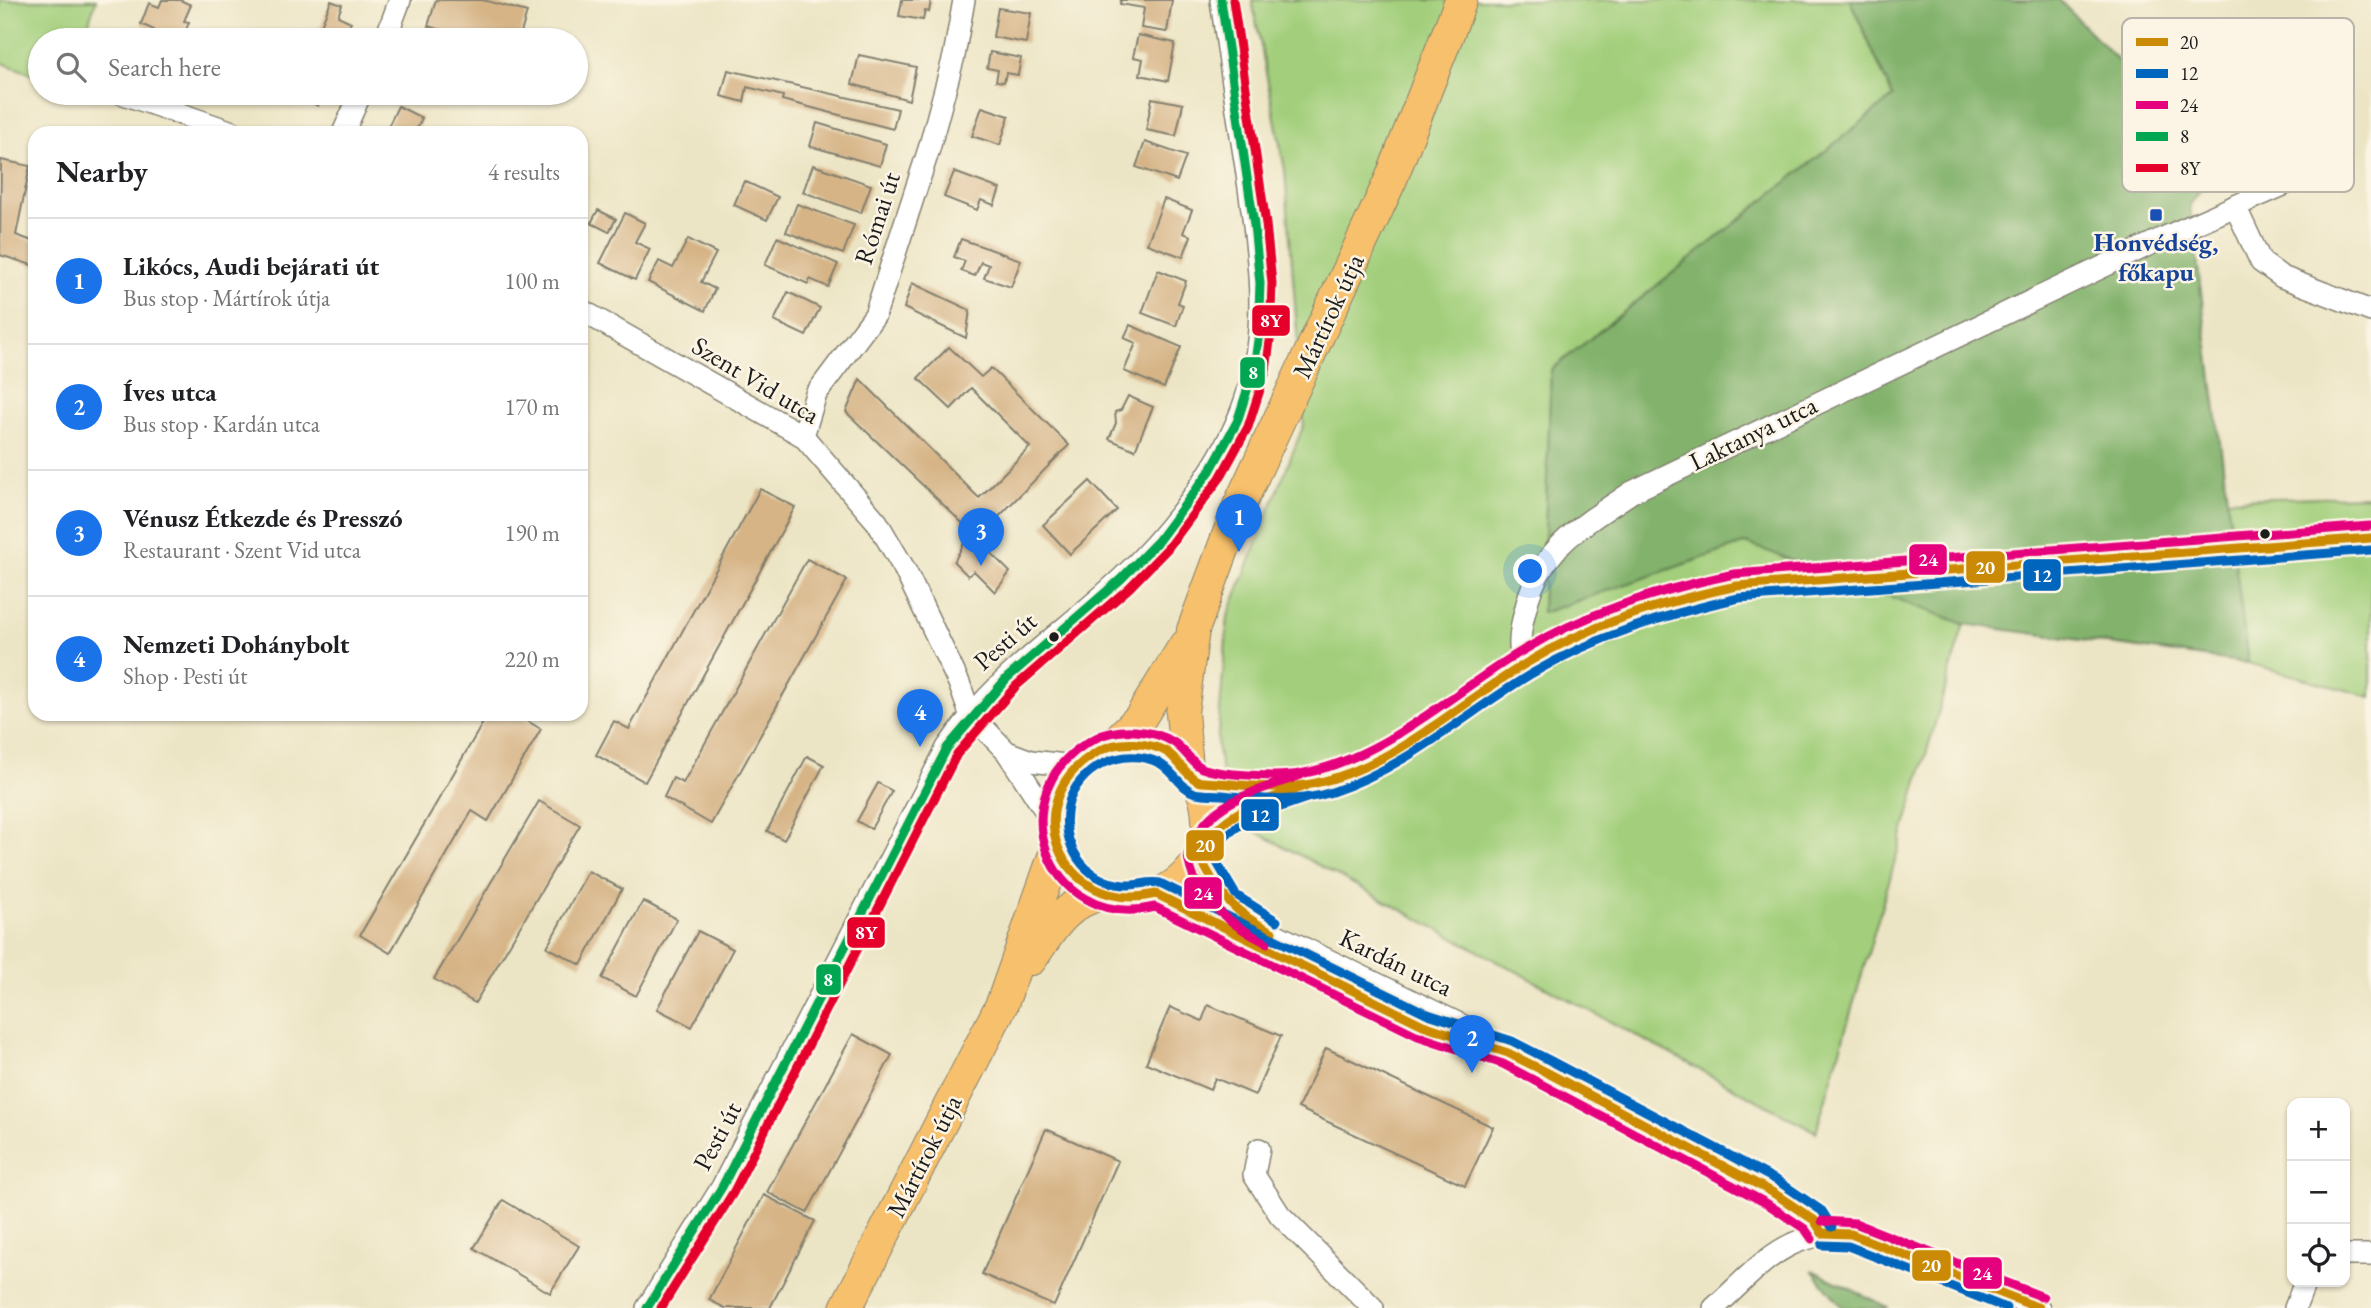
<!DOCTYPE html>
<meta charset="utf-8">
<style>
:root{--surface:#fff;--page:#f2f2f2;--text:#202124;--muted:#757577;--line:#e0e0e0;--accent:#1a73e8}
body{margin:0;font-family:"EB Garamond",serif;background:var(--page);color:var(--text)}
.controls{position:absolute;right:21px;bottom:21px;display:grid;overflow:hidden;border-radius:14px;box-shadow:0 2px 5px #0004}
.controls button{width:63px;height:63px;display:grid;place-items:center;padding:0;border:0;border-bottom:2px solid var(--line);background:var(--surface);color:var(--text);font:35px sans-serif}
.you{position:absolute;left:1531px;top:572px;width:24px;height:24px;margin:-18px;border:5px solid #fff;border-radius:50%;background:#1a73e8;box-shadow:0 0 0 10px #1a73e833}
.badge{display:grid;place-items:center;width:46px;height:46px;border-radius:50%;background:var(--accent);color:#fff;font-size:23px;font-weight:700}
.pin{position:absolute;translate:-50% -58px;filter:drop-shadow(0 2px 4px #0008)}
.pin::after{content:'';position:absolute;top:37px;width:24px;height:21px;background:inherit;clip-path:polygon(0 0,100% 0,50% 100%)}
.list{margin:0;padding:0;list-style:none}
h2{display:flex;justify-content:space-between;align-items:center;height:91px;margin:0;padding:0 28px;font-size:30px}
h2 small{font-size:23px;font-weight:400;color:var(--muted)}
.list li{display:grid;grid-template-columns:46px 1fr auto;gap:21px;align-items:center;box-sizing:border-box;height:126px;padding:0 28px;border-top:2px solid var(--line)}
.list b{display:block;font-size:26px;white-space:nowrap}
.list p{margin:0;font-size:23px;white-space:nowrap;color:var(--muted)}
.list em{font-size:23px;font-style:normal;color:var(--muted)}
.icon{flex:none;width:38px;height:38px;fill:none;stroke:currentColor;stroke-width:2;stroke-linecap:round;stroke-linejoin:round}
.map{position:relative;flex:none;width:2371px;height:1308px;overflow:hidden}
.search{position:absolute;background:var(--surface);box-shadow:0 2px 5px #0004;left:28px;top:28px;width:560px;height:77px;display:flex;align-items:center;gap:18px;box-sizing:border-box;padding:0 24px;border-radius:38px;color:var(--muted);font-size:26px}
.panel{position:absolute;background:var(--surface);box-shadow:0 2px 5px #0004;left:28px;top:126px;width:560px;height:595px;border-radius:21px}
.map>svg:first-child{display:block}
.green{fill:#a3cf7c;stroke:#60764c;stroke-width:2}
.forest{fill:#82b26c;stroke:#4f6744;stroke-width:2}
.building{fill:#d6b486}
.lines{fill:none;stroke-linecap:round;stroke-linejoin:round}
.street-casing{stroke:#848070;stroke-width:24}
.secondary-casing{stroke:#848070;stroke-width:31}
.primary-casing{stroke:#848070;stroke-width:34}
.street{stroke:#fff;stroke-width:21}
.secondary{stroke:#fce6c4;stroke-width:28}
.primary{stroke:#f7c06c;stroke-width:32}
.bus-1-casing{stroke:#fcf5e5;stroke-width:14}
.bus-2-casing{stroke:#fcf5e5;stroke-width:14}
.bus-3-casing{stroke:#fcf5e5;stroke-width:14}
.bus-4-casing{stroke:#fcf5e5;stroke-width:14}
.bus-5-casing{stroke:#fcf5e5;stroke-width:14}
.bus-1{stroke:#cb8a06;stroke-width:9}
.bus-2{stroke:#0065bd;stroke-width:9}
.bus-3{stroke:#e5007d;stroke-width:9}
.bus-4{stroke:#00a651;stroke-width:9}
.bus-5{stroke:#e4002b;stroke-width:9}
.transit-dot{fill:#1a4fb4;stroke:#fcf5e5;stroke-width:2.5}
.bus-dot{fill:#1c1c1c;stroke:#fcf5e5;stroke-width:2.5}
.labels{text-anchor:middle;stroke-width:5;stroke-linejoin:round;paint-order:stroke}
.street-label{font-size:26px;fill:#1c1c1c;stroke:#fcf5e5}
.transit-label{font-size:26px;font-weight:bold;fill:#164399;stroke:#fcf5e5}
.key{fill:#fcf5e5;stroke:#b9b4a9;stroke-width:2}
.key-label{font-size:19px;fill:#1c1c1c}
.line-badge{stroke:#fcf5e5;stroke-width:2.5}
.badge-label{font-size:19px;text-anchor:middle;font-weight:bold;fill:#fff}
</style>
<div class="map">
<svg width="2371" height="1308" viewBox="0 0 2371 1308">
<rect width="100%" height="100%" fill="#fcf5e5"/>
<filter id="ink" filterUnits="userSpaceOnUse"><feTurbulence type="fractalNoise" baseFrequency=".0143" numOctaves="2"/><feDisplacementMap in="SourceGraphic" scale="14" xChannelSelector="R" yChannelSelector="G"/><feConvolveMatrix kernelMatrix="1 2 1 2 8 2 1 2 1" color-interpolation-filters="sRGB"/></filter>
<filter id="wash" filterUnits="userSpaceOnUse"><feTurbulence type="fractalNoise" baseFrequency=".00686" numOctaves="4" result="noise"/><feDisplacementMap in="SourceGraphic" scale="28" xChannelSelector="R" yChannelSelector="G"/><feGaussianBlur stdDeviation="1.57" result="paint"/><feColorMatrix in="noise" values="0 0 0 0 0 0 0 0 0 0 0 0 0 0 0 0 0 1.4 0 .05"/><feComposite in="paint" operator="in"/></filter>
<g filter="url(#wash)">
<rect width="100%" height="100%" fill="#ece5c5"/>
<g class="green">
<path d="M0,0H96L83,40H40V77L0,62Z"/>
<path d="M1252,0H1850L1893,97L1551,370L1542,612L1746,543L1964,624L1816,1132L1247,827L1230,815L1217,745L1228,616L1304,424L1285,170Z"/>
<path d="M2371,496V697L2248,663L2227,499Z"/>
</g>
<g class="forest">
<path d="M1850,0H2059L2219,164L2190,205L2248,663L1964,624L1746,543L1542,613L1551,370L1893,97Z"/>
<path d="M1812,1270L1889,1308H1843Z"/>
</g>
<g id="blocks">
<g class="building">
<path d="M162,0H180L191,5L184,21L189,22L182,40H149L154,30L141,24L149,3L159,7Z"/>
<path d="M436,0H483L527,12L519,40H479L428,26Z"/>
<path d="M902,0H931L929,12L925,11L923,20L899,16Z"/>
<path d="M1121,0H1172L1167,32L1141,28L1144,8L1120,4Z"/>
<path d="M331,1L342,5L338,16L351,22L343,40H330L317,35Z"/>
<path d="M998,8L1031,13L1026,43L993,37Z"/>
<path d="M1138,35L1175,43L1168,81L1140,75L1143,59L1133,57Z"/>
<path d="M990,52L1021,58L1018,75L1006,73L1004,82L996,81L998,70L987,68Z"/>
<path d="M859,55L916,67L909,100L852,84Z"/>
<path d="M728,70L898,109L893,129L782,100L783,96L747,87L744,102L721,96Z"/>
<path d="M293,93H325L318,106Z"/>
<path d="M1152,98L1183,104L1176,136L1146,130Z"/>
<path d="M398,106L422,118L415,133H385Z"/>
<path d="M982,107L1009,116L1000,145L972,136Z"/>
<path d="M817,123L886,144L880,166L810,146Z"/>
<path d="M1145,142L1186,156L1177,181L1136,167Z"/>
<path d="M1,160L30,166L16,235L35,242V266L0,255Z"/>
<path d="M813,165L871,185L861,213L803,192Z"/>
<path d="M954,172L1000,189L994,205L981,200L977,210L944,197Z"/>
<path d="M744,181L778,197L767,220L734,205Z"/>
<path d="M1164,199L1192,210L1183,233L1191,236L1183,257L1147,244Z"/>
<path d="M797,204L854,225L843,254L786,232Z"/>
<path d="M598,210L616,219L609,232L591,223Z"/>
<path d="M625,213L645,223L635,242L650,249L635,280L600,263Z"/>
<path d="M777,237L838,264L828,287L810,279L808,284L765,265Z"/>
<path d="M688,239L716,253L701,282L715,289L705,311L648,282L659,261L673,268Z"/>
<path d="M961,239L1021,260L1011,287L984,278L989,265L981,262L975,276L961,271L965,261L954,257Z"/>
<path d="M1158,270L1186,281L1178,303L1183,305L1176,326L1142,313Z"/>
<path d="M912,283L970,310L966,338L904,308Z"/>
<path d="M788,292L820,308L806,336L774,321Z"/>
<path d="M1130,325L1181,347L1164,388L1124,371L1136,343L1124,338Z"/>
<path d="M949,347L981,377L991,368L1069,445L978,538L846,412L860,379L979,498L1030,447L971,388L951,409L918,378Z"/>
<path d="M1128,396L1153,407L1135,450L1109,439L1116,423L1115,412L1121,410Z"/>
<path d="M1090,481L1117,510L1070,554L1043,525Z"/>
<path d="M760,489L795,507L645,782L596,755L614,721L629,729Z"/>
<path d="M970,532L1010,572L995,592L974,571L968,576L954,562Z"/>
<path d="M807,559L847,580L711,824L664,797L673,778L683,783Z"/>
<path d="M488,714H515L541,729L488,821L472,811L390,953L360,935Z"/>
<path d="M807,756L824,765L784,840L767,831Z"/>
<path d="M878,783L892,791L871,829L857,821Z"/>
<path d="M539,801L580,825L475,1003L434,979Z"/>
<path d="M588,871L622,889L581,965L547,947Z"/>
<path d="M643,901L677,919L636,996L602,978Z"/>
<path d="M698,931L733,949L692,1027L657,1009Z"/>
<path d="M1208,1005L1281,1036L1255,1095L1215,1078L1210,1090L1146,1063L1170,1007L1202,1021Z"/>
<path d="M853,1034L892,1055L807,1213L767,1192Z"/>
<path d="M1326,1048L1493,1127L1465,1186L1298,1108Z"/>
<path d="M1046,1129L1118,1161L1054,1306L982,1274Z"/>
<path d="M764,1195L815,1221L770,1308H725L709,1300Z"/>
<path d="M503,1200L579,1246L550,1293L474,1248Z"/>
</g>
</g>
</g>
<g filter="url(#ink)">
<use href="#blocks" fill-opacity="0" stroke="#848070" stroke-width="2"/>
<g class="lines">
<g class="street-casing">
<g id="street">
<path d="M385,40L400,0"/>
<path d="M121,93L235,133"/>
<path d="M343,133L361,93"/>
<path d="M2235,206L2261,262L2282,277L2371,311"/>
<path d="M581,310L803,436L877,522L905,570L959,683L970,714L1007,752L1052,821"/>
<path d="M803,436L816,394L875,315L929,149L954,56L964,0"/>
<path d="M1522,666C1518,644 1520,629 1526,607C1540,548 1584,524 1632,492L2163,238L2308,174"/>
<path d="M1007,752L1031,761L1074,766"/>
<path d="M1200,856L1214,891L1244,919L1480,1034L1508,1053L1772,1192L1814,1220L1822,1233"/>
<path d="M1156,894C1260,940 1356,1002 1463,1038"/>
<path d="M1259,1149L1254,1175L1280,1215L1373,1308"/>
<path d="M2345,1255H2371"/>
<path d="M647,1308L722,1187L947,748C997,674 1058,638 1121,579C1169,534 1226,461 1246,398C1271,321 1257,245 1246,167C1237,112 1229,56 1221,0"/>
<path d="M1714,1308C1761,1266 1783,1231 1851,1234L2039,1308"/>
<path d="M2295,1308L2305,1282"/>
</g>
</g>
<g class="secondary-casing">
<g id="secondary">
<path d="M1198,781L1285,786"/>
<path d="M1207,837L1230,815L1248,805L1371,761L1408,741L1522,666L1591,629L1637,610L1685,596L1777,582L2371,538"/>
</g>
</g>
<g class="primary-casing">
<g id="primary">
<circle cx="1130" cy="821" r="78"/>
<path d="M1114,744L1140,718L1184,647"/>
<path d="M1187,767L1182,713L1193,630L1239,506L1391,179L1461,0"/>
<path d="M1031,959C1050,931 1067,901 1102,894"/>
<path d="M846,1308L1002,1004L1057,848"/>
</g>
</g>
<use href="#street" class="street"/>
<use href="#secondary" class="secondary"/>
<use href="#primary" class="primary"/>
<g class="bus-1-casing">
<g id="bus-1">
<path d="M1272,932C1236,914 1216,893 1200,856C1217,811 1264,802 1305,786"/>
<path d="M1822,1233L1814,1220L1772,1192L1546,1072L1508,1053L1423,1025L1156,894C1058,917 1012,796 1101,750C1119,740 1149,742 1167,752C1178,759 1186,776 1198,781C1203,783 1213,782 1219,783C1255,786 1289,791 1324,781C1399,762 1460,703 1525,664C1590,624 1662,602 1737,586L2371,538"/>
<path d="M1822,1233L1851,1234L2039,1308"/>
</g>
</g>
<g class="bus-2-casing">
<g id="bus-2">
<path d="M1277,921L1236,895L1213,856C1227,819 1276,810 1309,797"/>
<path d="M1832,1227L1822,1211L1778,1181L1551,1061L1512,1041L1428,1014L1160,883C1148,881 1136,886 1124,885C1084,882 1060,844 1068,806C1076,768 1124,745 1159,763C1172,769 1181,789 1195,793C1203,795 1213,794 1222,795C1259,799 1295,804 1332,792C1406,768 1465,714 1531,674C1596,636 1666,614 1739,598L2371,550"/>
<path d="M1822,1245L1848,1246L2006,1308"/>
</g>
</g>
<g class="bus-3-casing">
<g id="bus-3">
<path d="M1267,943C1232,926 1191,896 1188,854C1205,801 1253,793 1301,775"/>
<path d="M1822,1221L1855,1223L2043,1297"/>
<path d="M1812,1239L1805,1229L1766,1203L1503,1064L1418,1036L1155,907C1045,933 995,788 1096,738C1118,727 1152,729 1173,742C1184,748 1193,766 1205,769C1224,775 1280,778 1300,774C1382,759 1447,697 1517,654C1584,613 1658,590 1734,574L2370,526"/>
</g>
</g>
<g class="bus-4-casing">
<path id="bus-4" d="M647,1308L722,1187L947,748L1007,678L1121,579L1158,541L1210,471L1237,422L1254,369L1258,340L1260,283L1254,225L1221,0"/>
</g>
<g class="bus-5-casing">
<path id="bus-5" d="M661,1308L733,1193L957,754L1016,686L1129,588L1167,549L1220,478L1248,427L1266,371L1270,341L1272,283L1266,224L1233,0"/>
</g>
<use href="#bus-1" class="bus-1"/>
<use href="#bus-2" class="bus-2"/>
<use href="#bus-3" class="bus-3"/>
<use href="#bus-4" class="bus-4"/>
<use href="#bus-5" class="bus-5"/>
</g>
</g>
<rect class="transit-dot" x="2149" y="208" width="14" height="14" rx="3.5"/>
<g class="bus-dot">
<circle cx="2265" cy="534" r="6"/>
<circle cx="1054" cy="637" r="6"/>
</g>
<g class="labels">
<g class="street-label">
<text transform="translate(877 218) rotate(-72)" y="9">Római út</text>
<text transform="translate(1328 316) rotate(-65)" y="9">Mártírok útja</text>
<text transform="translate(756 380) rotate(31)" y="9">Szent Vid utca</text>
<text transform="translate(1753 433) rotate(-26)" y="9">Laktanya utca</text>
<text transform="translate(1005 641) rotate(-41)" y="9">Pesti út</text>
<text transform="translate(1396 962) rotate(26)" y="9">Kardán utca</text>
<text transform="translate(717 1136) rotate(-62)" y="9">Pesti út</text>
<text transform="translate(924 1156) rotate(-63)" y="9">Mártírok útja</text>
</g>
<g class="transit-label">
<text x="2156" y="251">Honvédség,<tspan x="2156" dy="30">főkapu</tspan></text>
</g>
</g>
<rect x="2122" y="18" width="232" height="174" rx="10" class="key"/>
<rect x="2136" y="38" width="32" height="8" fill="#cb8a06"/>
<rect x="2136" y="69" width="32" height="9" fill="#0065bd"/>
<rect x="2136" y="101" width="32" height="8" fill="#e5007d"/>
<rect x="2136" y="132" width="32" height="9" fill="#00a651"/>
<rect x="2136" y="164" width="32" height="8" fill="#e4002b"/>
<g class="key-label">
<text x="2180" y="49">20</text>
<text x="2180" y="80">12</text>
<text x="2180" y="112">24</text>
<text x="2180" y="143">8</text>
<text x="2180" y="175">8Y</text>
</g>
<g class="line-badge">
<rect x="1251" y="304" width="40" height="33" rx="7" fill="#e4002b"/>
<rect x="1239" y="356" width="27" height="33" rx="7" fill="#00a651"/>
<rect x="1908" y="543" width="40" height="33" rx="7" fill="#e5007d"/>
<rect x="1965" y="550" width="41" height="34" rx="7" fill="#cb8a06"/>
<rect x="2022" y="558" width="40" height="34" rx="7" fill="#0065bd"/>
<rect x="1240" y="798" width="40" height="34" rx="7" fill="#0065bd"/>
<rect x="1185" y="829" width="40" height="33" rx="7" fill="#cb8a06"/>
<rect x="1183" y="876" width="40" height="34" rx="7" fill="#e5007d"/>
<rect x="846" y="916" width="40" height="33" rx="7" fill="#e4002b"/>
<rect x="815" y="963" width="27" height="33" rx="7" fill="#00a651"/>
<rect x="1911" y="1249" width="41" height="33" rx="7" fill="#cb8a06"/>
<rect x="1962" y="1256" width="41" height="34" rx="7" fill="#e5007d"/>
</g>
<g class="badge-label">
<text x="1271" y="327">8Y</text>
<text x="1253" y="379">8</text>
<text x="1928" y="566">24</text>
<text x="1985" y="574">20</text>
<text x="2042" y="582">12</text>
<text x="1260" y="822">12</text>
<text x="1205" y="852">20</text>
<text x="1203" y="900">24</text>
<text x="866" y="939">8Y</text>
<text x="828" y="986">8</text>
<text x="1931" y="1272">20</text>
<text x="1982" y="1280">24</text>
</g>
</svg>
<div class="controls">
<button>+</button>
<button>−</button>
<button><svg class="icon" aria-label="locate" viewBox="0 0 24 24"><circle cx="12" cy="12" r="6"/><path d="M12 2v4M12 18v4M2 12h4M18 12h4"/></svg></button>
</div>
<div class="you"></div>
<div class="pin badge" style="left:1239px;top:552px">1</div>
<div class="pin badge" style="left:1472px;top:1073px">2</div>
<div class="pin badge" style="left:981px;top:566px">3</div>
<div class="pin badge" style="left:920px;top:747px">4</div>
<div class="search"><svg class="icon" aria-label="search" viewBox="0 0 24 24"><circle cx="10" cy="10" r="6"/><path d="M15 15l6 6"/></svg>Search here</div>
<section class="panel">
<h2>Nearby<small>4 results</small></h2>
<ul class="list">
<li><span class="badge">1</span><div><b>Likócs, Audi bejárati út</b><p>Bus stop · Mártírok útja</p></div><em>100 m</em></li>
<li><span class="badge">2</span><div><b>Íves utca</b><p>Bus stop · Kardán utca</p></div><em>170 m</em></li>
<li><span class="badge">3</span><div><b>Vénusz Étkezde és Presszó</b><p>Restaurant · Szent Vid utca</p></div><em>190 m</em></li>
<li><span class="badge">4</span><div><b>Nemzeti Dohánybolt</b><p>Shop · Pesti út</p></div><em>220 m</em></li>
</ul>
</section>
</div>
